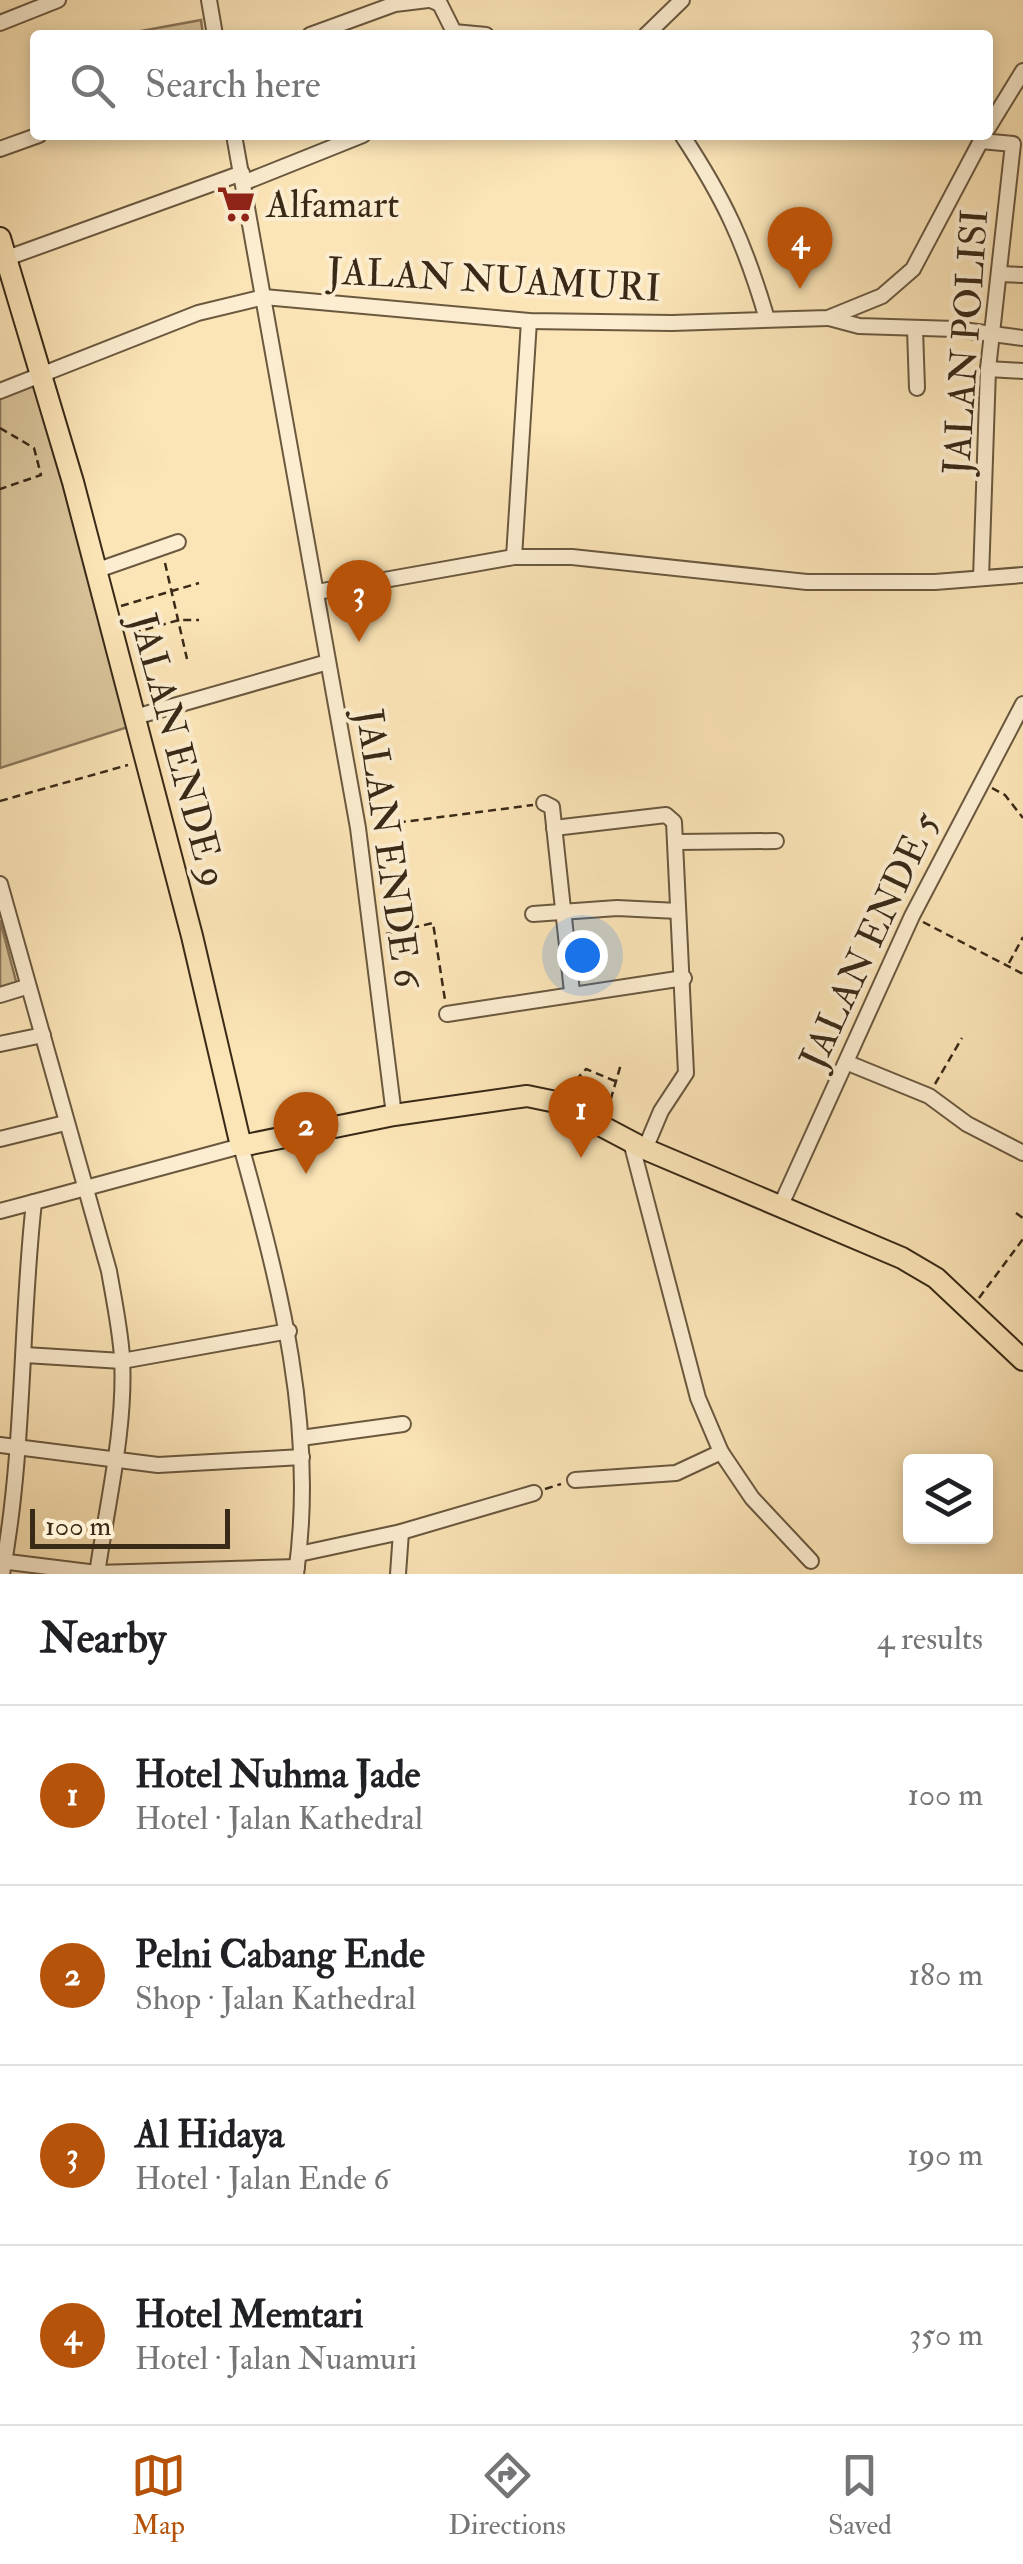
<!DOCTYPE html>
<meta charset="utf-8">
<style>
:root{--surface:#fff;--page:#f2f2f2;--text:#202124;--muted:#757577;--line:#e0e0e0;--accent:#b45309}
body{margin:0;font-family:"IM FELL Double Pica",serif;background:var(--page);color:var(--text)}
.controls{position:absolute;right:30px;bottom:30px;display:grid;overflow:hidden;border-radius:10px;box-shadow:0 5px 15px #0003}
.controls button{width:90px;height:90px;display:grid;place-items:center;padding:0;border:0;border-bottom:2px solid var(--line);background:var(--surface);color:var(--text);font:50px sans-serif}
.scale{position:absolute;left:30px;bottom:25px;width:200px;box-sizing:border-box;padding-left:10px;border:5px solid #392917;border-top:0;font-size:28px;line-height:35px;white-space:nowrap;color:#392917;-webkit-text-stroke:8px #fcedd0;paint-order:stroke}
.you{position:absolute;left:582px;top:955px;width:35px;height:35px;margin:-25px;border:8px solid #fff;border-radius:50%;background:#1a73e8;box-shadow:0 0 0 15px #1a73e833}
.badge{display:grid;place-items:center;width:65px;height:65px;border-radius:50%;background:var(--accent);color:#fff;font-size:32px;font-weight:700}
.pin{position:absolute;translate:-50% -82px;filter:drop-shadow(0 2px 5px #0008)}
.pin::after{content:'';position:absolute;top:52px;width:35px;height:30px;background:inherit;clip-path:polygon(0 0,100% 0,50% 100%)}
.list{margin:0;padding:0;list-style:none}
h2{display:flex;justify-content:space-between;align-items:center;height:130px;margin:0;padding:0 40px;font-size:42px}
h2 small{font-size:32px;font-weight:400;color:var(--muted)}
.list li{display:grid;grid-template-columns:65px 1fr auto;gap:30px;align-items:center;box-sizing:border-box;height:180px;padding:0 40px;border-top:2px solid var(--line)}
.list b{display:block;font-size:38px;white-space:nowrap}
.list p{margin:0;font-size:32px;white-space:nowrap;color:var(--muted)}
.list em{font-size:32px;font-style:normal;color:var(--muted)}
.icon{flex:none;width:55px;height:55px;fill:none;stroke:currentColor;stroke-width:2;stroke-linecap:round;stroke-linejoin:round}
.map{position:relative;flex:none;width:1023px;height:1574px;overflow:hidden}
.search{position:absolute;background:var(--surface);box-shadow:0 5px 15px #0003;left:30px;right:30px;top:30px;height:110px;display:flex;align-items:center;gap:25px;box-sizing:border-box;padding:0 35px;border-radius:10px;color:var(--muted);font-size:38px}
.sheet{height:850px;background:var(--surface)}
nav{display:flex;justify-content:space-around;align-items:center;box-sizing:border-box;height:140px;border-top:2px solid var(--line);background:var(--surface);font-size:28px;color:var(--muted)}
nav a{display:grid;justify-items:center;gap:5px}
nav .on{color:var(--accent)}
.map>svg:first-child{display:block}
.green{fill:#dac49b;stroke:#8a7659;stroke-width:2.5}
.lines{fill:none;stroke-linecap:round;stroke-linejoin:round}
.minor-casing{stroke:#6a583f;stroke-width:18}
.highway-casing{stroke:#392917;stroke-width:24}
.path{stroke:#392917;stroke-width:2.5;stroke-dasharray:8 5;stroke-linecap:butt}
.minor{stroke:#fcedd0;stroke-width:14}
.highway{stroke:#fbe4b6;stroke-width:20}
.labels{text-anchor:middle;stroke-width:8;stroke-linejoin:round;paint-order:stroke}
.poi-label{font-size:38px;fill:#392917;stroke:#fcedd0;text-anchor:start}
.street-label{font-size:38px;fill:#392917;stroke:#fcedd0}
</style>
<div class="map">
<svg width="1023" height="1574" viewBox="0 0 1023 1574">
<rect width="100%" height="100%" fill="#fbe4b6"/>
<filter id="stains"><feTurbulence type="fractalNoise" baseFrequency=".002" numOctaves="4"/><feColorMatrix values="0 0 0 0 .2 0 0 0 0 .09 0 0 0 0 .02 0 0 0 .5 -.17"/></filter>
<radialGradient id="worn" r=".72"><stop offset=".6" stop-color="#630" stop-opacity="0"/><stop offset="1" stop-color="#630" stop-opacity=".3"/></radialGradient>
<g class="green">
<path d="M201,20L203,35H142L141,31Z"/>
<path d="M36,385L128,727L0,768V399Z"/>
<path d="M0,920L17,985L0,989Z"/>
</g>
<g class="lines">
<g class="minor-casing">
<g id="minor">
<path d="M209,0L215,35"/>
<path d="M431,0L440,4L454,32L486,35"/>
<path d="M0,23L58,0"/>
<path d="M310,35L395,4L428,0"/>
<path d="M646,35L682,0"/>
<path d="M988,128L1023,71"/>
<path d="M234,135L358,828L394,1115"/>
<path d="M682,135C725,200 745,244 767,319"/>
<path d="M981,141L1013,144L988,369L981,578"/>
<path d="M0,149L39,135"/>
<path d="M243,183L363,135"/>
<path d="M7,258L242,173"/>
<path d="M999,274L1023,275"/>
<path d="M829,318L859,326L955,329L1023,338"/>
<path d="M915,329L917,388"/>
<path d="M988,369L1023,371"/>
<path d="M0,391L198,313L264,297L529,321L672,323L828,318L882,296L913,269L984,135"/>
<path d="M514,557L529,321"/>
<path d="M95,571L178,542"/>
<path d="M317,592L514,557H572L807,582H935L1023,575"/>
<path d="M135,717L328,662"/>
<path d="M544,803L552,807L572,992"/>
<path d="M554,828L666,815L674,822L686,1073L661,1111L645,1149"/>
<path d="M677,842L776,841"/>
<path d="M0,884L109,1271C114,1300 120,1328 122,1357C126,1428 107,1504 97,1574"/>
<path d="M533,914L617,908L678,911"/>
<path d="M0,995L26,987"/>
<path d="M447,1014L684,978"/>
<path d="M0,1044L43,1035"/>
<path d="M848,1063L929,1096L967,1124L1023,1153"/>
<path d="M0,1139L65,1123"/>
<path d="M780,1207L912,916L1023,704"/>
<path d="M0,1211L34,1202"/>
<path d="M25,1355L122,1361L289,1331"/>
<path d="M301,1438L403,1424"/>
<path d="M0,1445L158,1465L302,1457"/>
<path d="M721,1452L752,1498L811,1561"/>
<path d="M575,1480L676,1473L721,1452L698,1398L631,1142"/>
<path d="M299,1554L401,1532L534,1493"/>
<path d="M0,1561L97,1573L297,1567"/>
<path d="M2,1574C25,1450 20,1326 34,1202L241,1146C280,1287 317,1426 296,1574"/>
<path d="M398,1574L401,1532"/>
</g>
</g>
<g class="highway-casing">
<path id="highway" d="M0,238L73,482L192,936L241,1146L394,1115L527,1096L556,1102L645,1149L902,1258L936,1278L1023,1360"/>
</g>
<g class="path">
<path d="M0,428L34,448L41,475L0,489"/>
<path d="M165,563L187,659"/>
<path d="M121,606L199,583"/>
<path d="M133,633L179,620H199"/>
<path d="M992,788L1005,795L1023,818"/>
<path d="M0,801L128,765"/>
<path d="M372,826L533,805"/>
<path d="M923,922L1023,974"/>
<path d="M386,934L433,923L445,1000"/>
<path d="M1009,963L1023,937"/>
<path d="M935,1084L962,1038"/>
<path d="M567,1090L586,1069L615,1081"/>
<path d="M607,1112L621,1064"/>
<path d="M1016,1213L1023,1218"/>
<path d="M979,1298L1023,1239"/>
<path d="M545,1489L561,1484"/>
</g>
<use href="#minor" class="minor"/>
<use href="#highway" class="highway"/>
</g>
<defs>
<g id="supermarket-bare" transform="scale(3)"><path d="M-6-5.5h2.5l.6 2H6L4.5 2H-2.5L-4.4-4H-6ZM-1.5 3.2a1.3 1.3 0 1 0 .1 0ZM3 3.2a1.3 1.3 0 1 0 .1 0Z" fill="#8f2418" stroke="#fcedd0" stroke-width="2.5" paint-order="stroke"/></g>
</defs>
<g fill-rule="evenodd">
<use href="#supermarket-bare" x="236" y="204"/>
</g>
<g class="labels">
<g class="poi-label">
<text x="266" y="217">Alfamart</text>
</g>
<g class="street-label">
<text transform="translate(494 279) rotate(3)" y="13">JALAN NUAMURI</text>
<text transform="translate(965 342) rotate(-86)" y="13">JALAN POLISI</text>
<text transform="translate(179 750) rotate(75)" y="13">JALAN ENDE 9</text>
<text transform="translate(389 848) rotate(82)" y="13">JALAN ENDE 6</text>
<text transform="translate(869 940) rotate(-65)" y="13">JALAN ENDE 5</text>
</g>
</g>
<rect width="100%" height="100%" filter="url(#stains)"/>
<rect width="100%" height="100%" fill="url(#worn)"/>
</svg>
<div class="controls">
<button><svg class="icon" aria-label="layers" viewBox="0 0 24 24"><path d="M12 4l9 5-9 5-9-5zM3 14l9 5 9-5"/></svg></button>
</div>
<div class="scale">100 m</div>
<div class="you"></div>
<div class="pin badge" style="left:581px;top:1158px">1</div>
<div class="pin badge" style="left:306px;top:1174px">2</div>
<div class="pin badge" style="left:359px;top:642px">3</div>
<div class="pin badge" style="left:800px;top:289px">4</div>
<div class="search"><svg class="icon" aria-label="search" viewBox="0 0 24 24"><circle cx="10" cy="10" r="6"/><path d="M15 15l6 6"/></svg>Search here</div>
</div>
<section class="sheet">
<h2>Nearby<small>4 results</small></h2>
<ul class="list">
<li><span class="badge">1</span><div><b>Hotel Nuhma Jade</b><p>Hotel · Jalan Kathedral</p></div><em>100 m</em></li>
<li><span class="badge">2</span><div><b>Pelni Cabang Ende</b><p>Shop · Jalan Kathedral</p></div><em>180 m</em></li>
<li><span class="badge">3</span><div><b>Al Hidaya</b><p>Hotel · Jalan Ende 6</p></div><em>190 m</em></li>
<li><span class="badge">4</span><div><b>Hotel Memtari</b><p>Hotel · Jalan Nuamuri</p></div><em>350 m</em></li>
</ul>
</section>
<nav>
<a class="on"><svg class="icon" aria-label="map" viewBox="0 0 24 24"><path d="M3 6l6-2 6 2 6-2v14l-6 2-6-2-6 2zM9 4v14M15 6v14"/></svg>Map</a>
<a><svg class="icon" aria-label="directions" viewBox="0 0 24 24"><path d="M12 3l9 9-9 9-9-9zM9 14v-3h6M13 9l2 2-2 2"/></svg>Directions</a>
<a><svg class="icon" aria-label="saved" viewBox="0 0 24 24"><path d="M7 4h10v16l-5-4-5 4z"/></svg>Saved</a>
</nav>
